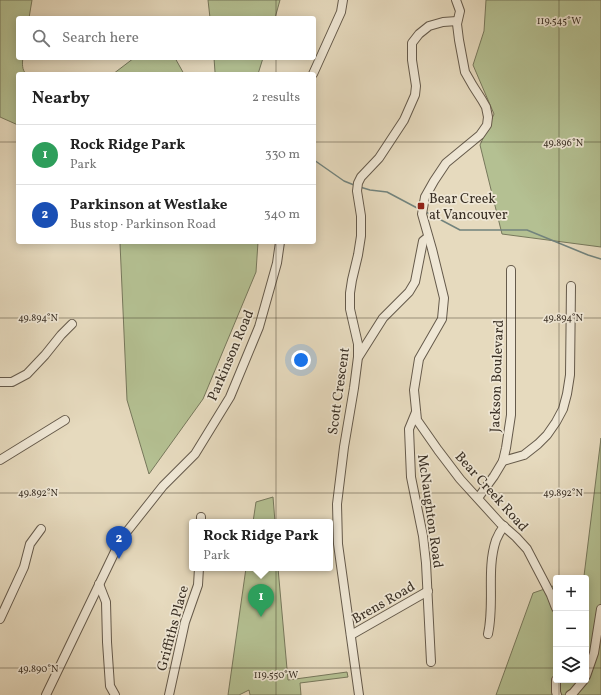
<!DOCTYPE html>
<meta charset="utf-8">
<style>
:root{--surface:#fff;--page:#f2f2f2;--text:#222;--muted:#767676;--line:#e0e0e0;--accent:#8f2418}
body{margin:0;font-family:Vollkorn,serif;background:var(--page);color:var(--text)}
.controls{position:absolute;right:12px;bottom:12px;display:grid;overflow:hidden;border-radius:4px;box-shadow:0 2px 10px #0003}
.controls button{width:36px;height:36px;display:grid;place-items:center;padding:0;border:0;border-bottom:1px solid var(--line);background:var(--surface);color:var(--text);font:20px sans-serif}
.you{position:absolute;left:301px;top:360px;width:14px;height:14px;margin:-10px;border:3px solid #fff;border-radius:50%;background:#1a73e8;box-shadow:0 0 0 6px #1a73e833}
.badge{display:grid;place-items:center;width:26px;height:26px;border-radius:50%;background:var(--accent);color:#fff;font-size:13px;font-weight:700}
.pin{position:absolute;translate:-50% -33px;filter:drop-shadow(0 1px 2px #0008)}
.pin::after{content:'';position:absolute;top:21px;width:14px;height:12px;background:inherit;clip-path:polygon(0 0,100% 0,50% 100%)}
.popup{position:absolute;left:189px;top:519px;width:144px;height:52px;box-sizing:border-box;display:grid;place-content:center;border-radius:4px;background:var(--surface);filter:drop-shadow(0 1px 3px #0005);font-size:13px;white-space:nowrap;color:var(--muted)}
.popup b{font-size:15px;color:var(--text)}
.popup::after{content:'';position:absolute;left:50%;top:100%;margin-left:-8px;border:8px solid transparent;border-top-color:var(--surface)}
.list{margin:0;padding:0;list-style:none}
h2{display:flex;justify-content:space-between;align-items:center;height:52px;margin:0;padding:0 16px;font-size:17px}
h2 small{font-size:13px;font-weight:400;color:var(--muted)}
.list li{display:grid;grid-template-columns:26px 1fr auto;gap:12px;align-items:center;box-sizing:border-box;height:60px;padding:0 16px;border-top:1px solid var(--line)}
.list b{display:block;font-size:15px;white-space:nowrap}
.list p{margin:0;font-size:13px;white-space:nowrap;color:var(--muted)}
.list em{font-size:13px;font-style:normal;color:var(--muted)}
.icon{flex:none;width:22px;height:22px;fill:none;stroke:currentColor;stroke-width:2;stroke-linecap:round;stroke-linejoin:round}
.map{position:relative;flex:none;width:601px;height:695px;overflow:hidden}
.search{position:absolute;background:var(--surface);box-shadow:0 2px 10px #0003;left:16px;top:16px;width:300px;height:44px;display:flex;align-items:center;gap:10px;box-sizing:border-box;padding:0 14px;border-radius:4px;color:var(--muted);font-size:15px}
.panel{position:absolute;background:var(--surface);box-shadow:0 2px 10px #0003;left:16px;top:72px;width:300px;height:172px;border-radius:4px}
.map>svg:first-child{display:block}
.green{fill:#b4c092;stroke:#77785c}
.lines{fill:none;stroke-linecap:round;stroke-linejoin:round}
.stream{stroke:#72837d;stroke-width:1.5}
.minor-casing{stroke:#655a4b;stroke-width:10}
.minor{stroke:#efe7d5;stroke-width:8}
.ticks{fill:none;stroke:#3a3025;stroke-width:1;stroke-opacity:0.45}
.poi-dot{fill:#8f2418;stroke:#efe7d5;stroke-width:1.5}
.labels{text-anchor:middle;stroke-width:3.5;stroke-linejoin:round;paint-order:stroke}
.poi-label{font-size:14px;fill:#3a3025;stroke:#efe7d5;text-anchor:start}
.street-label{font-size:14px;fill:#3a3025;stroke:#efe7d5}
.ticks-label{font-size:10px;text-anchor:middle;fill:#3a3025;stroke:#efe7d5;stroke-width:3.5;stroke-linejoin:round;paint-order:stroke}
</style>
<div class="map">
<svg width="601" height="695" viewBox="0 0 601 695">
<rect width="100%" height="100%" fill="#e6dabe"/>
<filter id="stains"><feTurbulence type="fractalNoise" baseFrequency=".005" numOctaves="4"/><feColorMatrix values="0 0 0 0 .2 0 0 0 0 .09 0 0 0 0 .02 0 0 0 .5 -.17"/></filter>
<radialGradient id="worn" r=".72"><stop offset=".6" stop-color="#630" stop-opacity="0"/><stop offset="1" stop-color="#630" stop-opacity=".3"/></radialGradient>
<g class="green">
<path d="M0,0H32L29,18H18V58H23C22,63 22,70 26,74H18V125L0,117Z"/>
<path d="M208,0H280L275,18H210Z"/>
<path d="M486,0H601V247L502,234L480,145L494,114L473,65L484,31Z"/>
<path d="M134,58H175L184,74H113Z"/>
<path d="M214,58H263L258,74H214L215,72Z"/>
<path d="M115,242H258L256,272L203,399L149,474L127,400L120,243Z"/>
<path d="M601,438V695H496L533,593L556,585V680H586V578H578L584,576Z"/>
<path d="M273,497L275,522H253L256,502Z"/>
<path d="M246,568H278L288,680L347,672L348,677L300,683L301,695H250L249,690L239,695H228Z"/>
</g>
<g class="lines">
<g class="stream">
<path d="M314,160L344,181L354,185"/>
<path d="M360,187L370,190L387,192L419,209"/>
<path d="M426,212L460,230H527L588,255L601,259"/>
</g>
<g class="minor-casing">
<g id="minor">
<path d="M456,0L460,11L457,24L459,40L465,72L473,86L482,100L486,107L488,117L487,125L480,135L446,163L434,181L425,197L422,214L432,249L444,298L442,319L419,359L414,390L417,420L438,450L460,479L500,523L516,537L527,549L551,595L556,608"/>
<path d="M313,74L341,12L343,0"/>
<path d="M359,356L383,318L409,292L415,282L423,241L428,237"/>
<path d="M0,382H12L27,374L45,355L61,335L72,324"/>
<path d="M416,412L409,429L411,477L423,536L426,563L431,662"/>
<path d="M0,460L65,420"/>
<path d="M503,461L524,455L538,444L547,435L556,422L563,409L567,394L570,375L571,286"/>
<path d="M478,498L494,476L503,461L506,448L511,415V270"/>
<path d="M201,522V517"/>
<path d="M99,584L106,602L107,642L110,686L115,695"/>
<path d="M0,619L24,567L30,544L41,529"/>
<path d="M488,634C495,603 486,570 496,540C498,535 501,530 504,526"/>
<path d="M351,635L428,591"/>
<path d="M586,676L594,653L601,609"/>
<path d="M556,680V692L557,695"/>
<path d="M46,695L121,539L163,486L195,454L230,397L259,327L277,263L280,242"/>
<path d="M169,695L185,622L198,585L199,568"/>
<path d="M359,695L338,544L337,504L344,447L354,388L358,357V344L350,309V293L352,280L358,255L361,236V216L357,191L358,183L361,177L379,158L404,120L415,95L416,86L412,60V43L419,34L429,26L443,22L457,21"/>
<path d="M570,695L573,693L584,680"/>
</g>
</g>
<use href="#minor" class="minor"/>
</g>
<path class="ticks" d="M276,0V18M559,0V578M276,58V74M0,142H18M314,142H601M276,242V695M0,318H601M0,493H601M0,668H556M586,668H601M559,680V695"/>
<rect class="poi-dot" x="417" y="202" width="8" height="8" rx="2"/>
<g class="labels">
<g class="poi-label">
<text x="429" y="203">Bear Creek<tspan x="429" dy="16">at Vancouver</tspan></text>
</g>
<g class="street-label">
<text transform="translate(230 355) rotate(-67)" y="5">Parkinson Road</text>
<text transform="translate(496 376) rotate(-88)" y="5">Jackson Boulevard</text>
<text transform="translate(338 391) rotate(-82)" y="5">Scott Crescent</text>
<text transform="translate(492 491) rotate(48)" y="5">Bear Creek Road</text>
<text transform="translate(431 511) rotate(82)" y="5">McNaughton Road</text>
<text transform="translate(383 602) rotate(-30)" y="5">Brens Road</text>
<text transform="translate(172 628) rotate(-75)" y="5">Griffiths Place</text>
</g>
</g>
<g class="ticks-label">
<text x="559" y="24">119.545°W</text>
<text x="563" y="146">49.896°N</text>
<text x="38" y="321">49.894°N</text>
<text x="563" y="321">49.894°N</text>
<text x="38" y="496">49.892°N</text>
<text x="563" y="496">49.892°N</text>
<text x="38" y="672">49.890°N</text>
<text x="276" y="678">119.550°W</text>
</g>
<rect width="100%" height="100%" filter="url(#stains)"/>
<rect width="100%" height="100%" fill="url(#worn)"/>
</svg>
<div class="controls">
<button>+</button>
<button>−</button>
<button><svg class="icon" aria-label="layers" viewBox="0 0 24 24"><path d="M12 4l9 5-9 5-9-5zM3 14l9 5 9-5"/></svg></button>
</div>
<div class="you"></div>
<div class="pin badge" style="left:261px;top:617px;background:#2e9e5b">1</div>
<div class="popup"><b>Rock Ridge Park</b>Park</div>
<div class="pin badge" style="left:119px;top:559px;background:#1a4fb4">2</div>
<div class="search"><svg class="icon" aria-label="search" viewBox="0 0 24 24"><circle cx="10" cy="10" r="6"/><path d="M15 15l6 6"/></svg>Search here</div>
<section class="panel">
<h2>Nearby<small>2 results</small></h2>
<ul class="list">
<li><span class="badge" style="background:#2e9e5b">1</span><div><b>Rock Ridge Park</b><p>Park</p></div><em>330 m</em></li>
<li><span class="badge" style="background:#1a4fb4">2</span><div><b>Parkinson at Westlake</b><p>Bus stop · Parkinson Road</p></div><em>340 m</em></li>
</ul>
</section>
</div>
